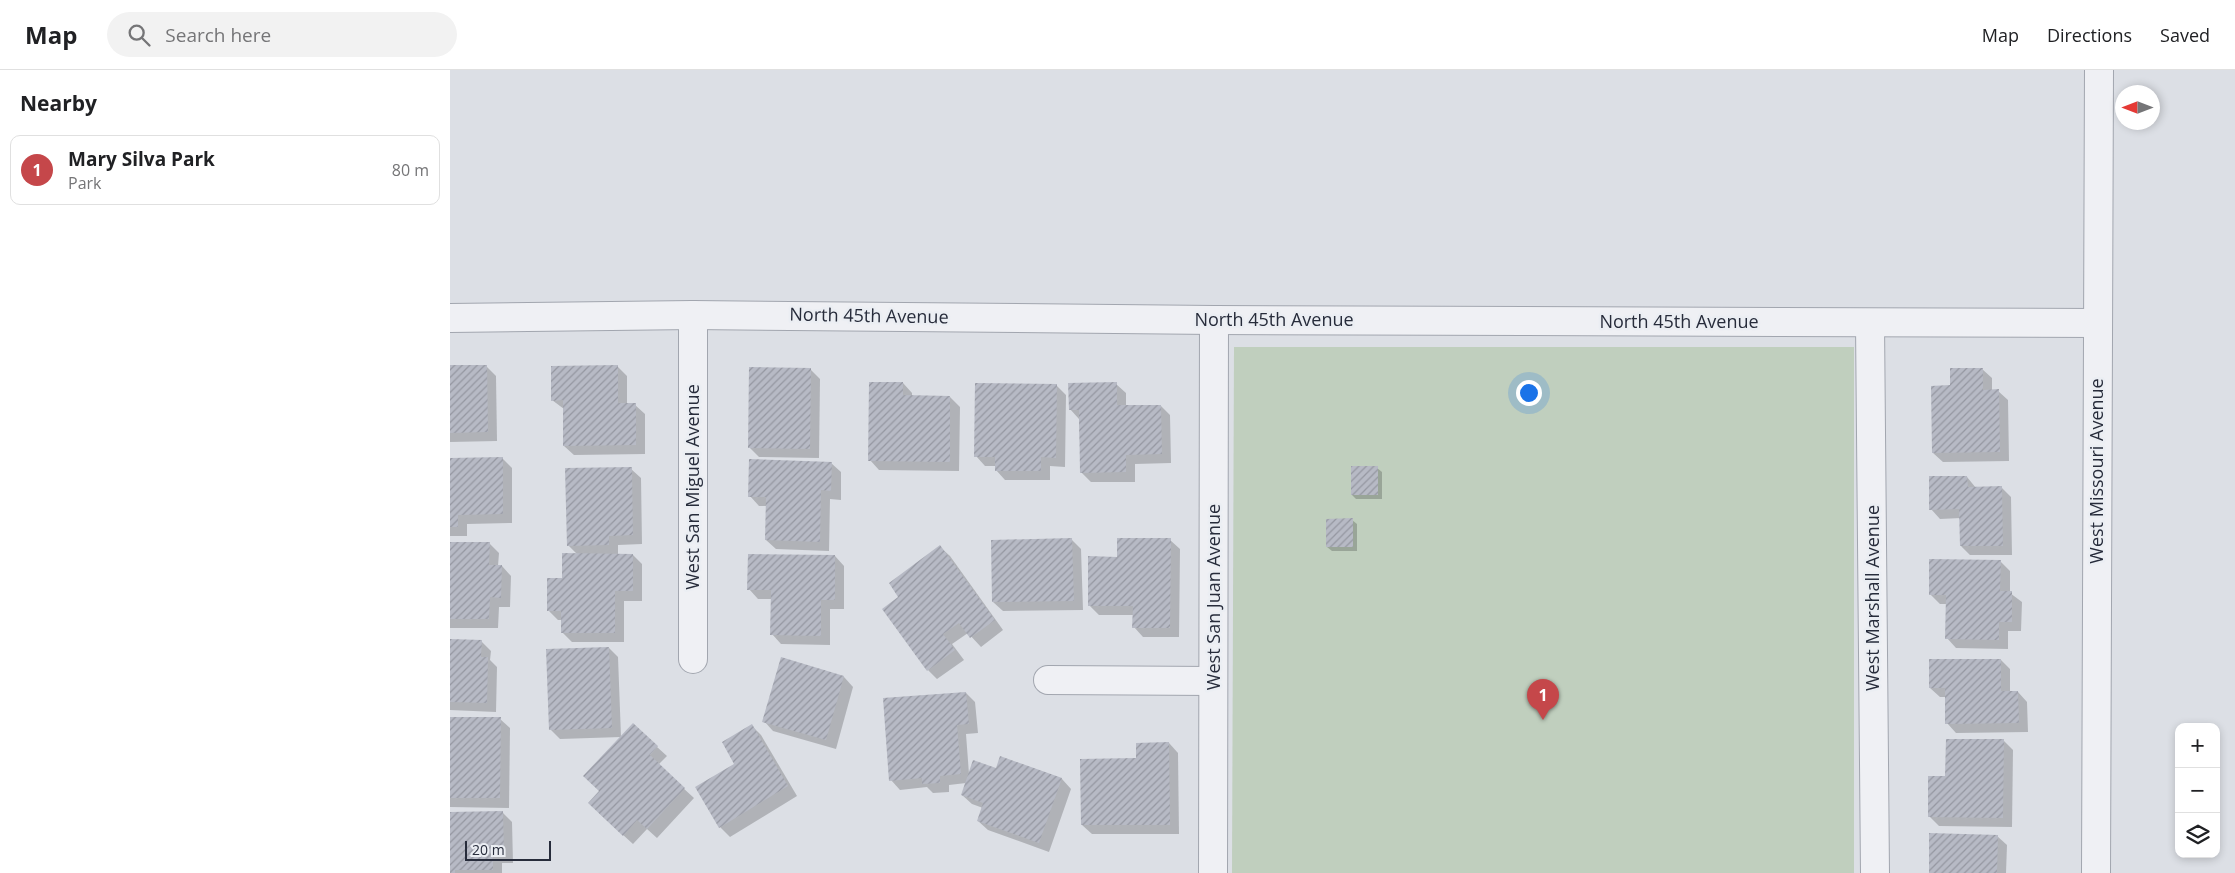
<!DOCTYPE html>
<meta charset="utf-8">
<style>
:root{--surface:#fff;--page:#f2f2f2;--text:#202124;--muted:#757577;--line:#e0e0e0;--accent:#c5474a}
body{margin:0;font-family:"Open Sans",sans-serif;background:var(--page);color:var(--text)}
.controls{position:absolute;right:15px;bottom:15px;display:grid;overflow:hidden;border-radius:10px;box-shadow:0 2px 8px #0003}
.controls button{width:45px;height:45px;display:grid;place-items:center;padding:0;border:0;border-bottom:1px solid var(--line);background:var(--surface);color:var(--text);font:25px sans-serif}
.compass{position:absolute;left:1665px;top:15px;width:45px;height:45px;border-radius:50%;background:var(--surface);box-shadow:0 2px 8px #0003;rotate:270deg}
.scale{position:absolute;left:15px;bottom:12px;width:86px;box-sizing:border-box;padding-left:5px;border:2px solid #272c3b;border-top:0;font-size:14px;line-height:18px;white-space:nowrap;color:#272c3b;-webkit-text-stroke:4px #ebeef3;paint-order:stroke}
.you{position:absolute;left:1078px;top:322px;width:18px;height:18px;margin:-12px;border:4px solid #fff;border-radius:50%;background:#1a73e8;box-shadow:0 0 0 8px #1a73e833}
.badge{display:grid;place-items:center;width:32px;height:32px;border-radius:50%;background:var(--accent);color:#fff;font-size:16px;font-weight:700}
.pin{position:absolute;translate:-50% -41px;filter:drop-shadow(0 1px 2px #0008)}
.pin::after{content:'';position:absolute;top:26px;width:18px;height:15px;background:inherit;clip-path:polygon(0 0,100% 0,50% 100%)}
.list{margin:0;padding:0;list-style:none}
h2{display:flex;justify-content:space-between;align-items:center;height:65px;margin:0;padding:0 20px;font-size:21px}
h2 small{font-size:16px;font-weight:400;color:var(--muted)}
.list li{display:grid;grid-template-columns:32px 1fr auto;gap:15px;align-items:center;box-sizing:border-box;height:70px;margin:0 10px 10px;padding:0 10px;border:1px solid var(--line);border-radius:10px}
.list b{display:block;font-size:19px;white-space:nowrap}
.list p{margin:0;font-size:16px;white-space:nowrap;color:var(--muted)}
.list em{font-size:16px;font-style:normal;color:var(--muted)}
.icon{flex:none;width:28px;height:28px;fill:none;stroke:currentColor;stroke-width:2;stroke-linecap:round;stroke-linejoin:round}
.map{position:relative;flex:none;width:1785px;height:803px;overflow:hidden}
header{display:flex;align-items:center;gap:30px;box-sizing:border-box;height:70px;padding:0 25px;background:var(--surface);border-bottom:1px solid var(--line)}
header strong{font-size:24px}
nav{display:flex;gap:28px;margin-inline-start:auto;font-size:18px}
.search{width:350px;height:45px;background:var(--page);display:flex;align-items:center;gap:12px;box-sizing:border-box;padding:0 18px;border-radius:28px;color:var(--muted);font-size:19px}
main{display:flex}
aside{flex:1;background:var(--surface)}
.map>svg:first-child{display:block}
.park{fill:#c0cfbe}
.shadow{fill:#0003}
.building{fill:url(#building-hatch)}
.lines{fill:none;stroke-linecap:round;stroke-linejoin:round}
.street-casing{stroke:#a2a6af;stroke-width:30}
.street{stroke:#eff0f4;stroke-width:28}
.labels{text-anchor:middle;stroke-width:5;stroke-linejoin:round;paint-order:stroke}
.street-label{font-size:18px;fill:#272c3b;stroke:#ebeef3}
</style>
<header>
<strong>Map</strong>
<div class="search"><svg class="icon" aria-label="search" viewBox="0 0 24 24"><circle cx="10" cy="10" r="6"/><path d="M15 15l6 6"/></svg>Search here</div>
<nav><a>Map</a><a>Directions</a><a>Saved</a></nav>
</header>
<main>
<aside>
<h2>Nearby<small></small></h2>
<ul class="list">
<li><span class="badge">1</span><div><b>Mary Silva Park</b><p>Park</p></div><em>80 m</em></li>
</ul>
</aside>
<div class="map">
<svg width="1785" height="803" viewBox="0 0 1785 803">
<defs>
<pattern id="building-hatch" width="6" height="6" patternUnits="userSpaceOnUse" patternTransform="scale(1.25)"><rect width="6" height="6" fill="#b7bac5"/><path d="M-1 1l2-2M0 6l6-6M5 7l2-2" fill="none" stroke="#9597a1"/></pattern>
</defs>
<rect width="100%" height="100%" fill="#dcdfe5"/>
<path class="park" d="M784,277H1404V803H782Z"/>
<g class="shadow">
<path d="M0,296H36L46,306L47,371L0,372Z"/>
<path d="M167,296L177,306V335H185L195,344V384L124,385L114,376V339L102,330Z"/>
<path d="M1532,299L1542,308V321H1548L1558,330L1559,391L1493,392L1483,383L1501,316Z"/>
<path d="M361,300L370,309L369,388L309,387L299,377Z"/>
<path d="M453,313L462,323V327H500L510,337L509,401L429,400L420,390Z"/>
<path d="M666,314L676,323V336H711L720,345L721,393L685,394V412H641L631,402L629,349L620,339Z"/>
<path d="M606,315L616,325L615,397L600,396V410H555L546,400V396H535L526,386Z"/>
<path d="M52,388L62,398V453L17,454V466H0V389Z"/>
<path d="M381,393L391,402V430L380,429L379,481L326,479L316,470L317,436H309L300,426Z"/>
<path d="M927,398L932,402V429H906L902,425Z"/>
<path d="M181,399L191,408L192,474L168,475V485H183L192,494V531H174V572H122L112,562V550H108L99,541L127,484L118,475Z"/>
<path d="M1517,407L1526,418L1551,417L1561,427L1562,485H1520L1511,476V448L1490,449L1481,439Z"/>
<path d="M902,450L907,454V481H882L877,477Z"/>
<path d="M622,470L631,479L633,540L553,541L543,532Z"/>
<path d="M720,470L730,479L729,567H693L684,557V545H649L639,535L668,488Z"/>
<path d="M0,473H39L49,483L48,496H52L61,506L60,537H49L48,558H0Z"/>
<path d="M490,477L500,486L553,560L531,577L518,563L502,574L514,590L487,609L478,600L450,527Z"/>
<path d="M385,486L394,496V539H380V575L331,574L322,564V529H308L299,519Z"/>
<path d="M1550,491L1560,501V523L1572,532L1571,561H1558V579L1506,578L1497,568V534H1490L1480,524Z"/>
<path d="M0,570L31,571L41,581L40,590L47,597L46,642L0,640Z"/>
<path d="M159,578L168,587L171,667L110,669L100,659Z"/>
<path d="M331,589L394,607L403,617L386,679L323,661L314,651Z"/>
<path d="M1551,590L1560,599V622H1568L1577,632L1578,662L1506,663L1497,653V627H1490L1480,618Z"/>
<path d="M516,623L525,632L528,663L516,664L519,704L547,700L612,709L621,719L599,782L538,760L528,751L533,738L522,734L512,725L516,713L499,715V722L483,723L477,717L450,720L441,710Z"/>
<path d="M0,648L50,649L60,658L59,738L0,737Z"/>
<path d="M302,656L311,665L347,726L280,767L270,757L286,694Z"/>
<path d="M1554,671L1563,680L1562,757L1489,756L1479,746Z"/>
<path d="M719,673L728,683L729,764H642L632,755Z"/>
<path d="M207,677L217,686L208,695L244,728L207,768L197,759L183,774L149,743Z"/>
<path d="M0,743H53L62,752L63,793H52V803H0Z"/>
<path d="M1547,766L1557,775L1556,803H1480Z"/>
</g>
<g class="building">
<path d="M0,295H37L38,362L0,363Z"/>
<path d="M168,295V333H186V375L113,376V330L101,331V296Z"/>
<path d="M299,297L361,298L360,379L298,378Z"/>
<path d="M1500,298H1533V320L1549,319L1550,382L1482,383L1481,316L1500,315Z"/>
<path d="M419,312H453V325L500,326V392L418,391Z"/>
<path d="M667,312V335H711L712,384L676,385V402L630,403L629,340H619L618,313Z"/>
<path d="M525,313L607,314L606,388L591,387V401H545V387H524Z"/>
<path d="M53,387V444L8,445V457H0V388Z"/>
<path d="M299,389L382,392L381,421L371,420L370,472L315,470L316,427H298Z"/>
<rect x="901" y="396" width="27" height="29"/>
<path d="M182,397L183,465L159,466V475L117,476L115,398Z"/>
<path d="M1479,406H1517L1518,417L1552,416L1553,476H1510L1509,439L1479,440Z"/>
<path d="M903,448V477H876V449Z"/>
<path d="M622,468L624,531L542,532L541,470Z"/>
<path d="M667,468H721L720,558H682L683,536H638V486L667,487Z"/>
<path d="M0,472H40L39,495H52L51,528L40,527L39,549H0Z"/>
<path d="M490,475L545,550L520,568L509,553L493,564L505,580L477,601L432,539L448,527L439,513Z"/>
<path d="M112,483L183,484V521H165V563H111V541H97V508H112Z"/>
<path d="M298,484L385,485V530H371V566L320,565L321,520H297Z"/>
<path d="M1479,489L1551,490L1550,521H1562V552H1549V570L1495,569L1496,525H1479Z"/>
<path d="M0,569L32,570L31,587H38L37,633L0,632Z"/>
<path d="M159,577L162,658L99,660L96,579Z"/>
<path d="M331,587L394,606L376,670L312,652Z"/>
<path d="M1479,589H1551V621H1568L1569,653L1495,654V618H1479Z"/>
<path d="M516,622L519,654L507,655L511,704L490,706V713L472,714V708L439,711L433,628Z"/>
<path d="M0,647H51L50,728H0Z"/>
<path d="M183,653L208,676L200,685L235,718L197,759L187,750L173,766L138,733L149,721L133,706Z"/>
<path d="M302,654L338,716L269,758L245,717L284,694L272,672Z"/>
<path d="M1496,669H1554L1553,748L1478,747V706H1495Z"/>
<path d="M719,672L720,755H631L630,689L686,688V673Z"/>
<path d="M550,686L612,708L589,773L527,751L533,733L511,725L523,690L546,698Z"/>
<path d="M53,741L54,784H43V800H5V803H0V742Z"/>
<path d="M1479,763L1548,765L1547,803H1479Z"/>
</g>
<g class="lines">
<g class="street-casing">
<g id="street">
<path d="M243,245V589"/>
<path d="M0,248L243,245L764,250L1647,253"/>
<path d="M1420,253L1425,803"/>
<path d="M598,610L763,611"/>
<path d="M763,803L764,250"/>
<path d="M1646,803L1649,0"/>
</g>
</g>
<use href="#street" class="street"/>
</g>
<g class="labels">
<g class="street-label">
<text transform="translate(419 246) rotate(1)" y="6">North 45th Avenue</text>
<text x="824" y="256">North 45th Avenue</text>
<text x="1229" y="258">North 45th Avenue</text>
<text transform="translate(1647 401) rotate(-90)" y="6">West Missouri Avenue</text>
<text transform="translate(243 417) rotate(-90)" y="6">West San Miguel Avenue</text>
<text transform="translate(764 527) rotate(-90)" y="6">West San Juan Avenue</text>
<text transform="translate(1423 528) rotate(-90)" y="6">West Marshall Avenue</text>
</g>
</g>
</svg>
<div class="controls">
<button>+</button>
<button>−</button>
<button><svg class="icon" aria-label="layers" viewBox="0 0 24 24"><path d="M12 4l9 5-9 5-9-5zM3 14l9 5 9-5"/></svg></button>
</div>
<svg class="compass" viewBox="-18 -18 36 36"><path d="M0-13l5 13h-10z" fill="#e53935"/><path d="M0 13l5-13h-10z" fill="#757577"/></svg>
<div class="scale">20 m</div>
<div class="you"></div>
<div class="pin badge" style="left:1093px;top:650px">1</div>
</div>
</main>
